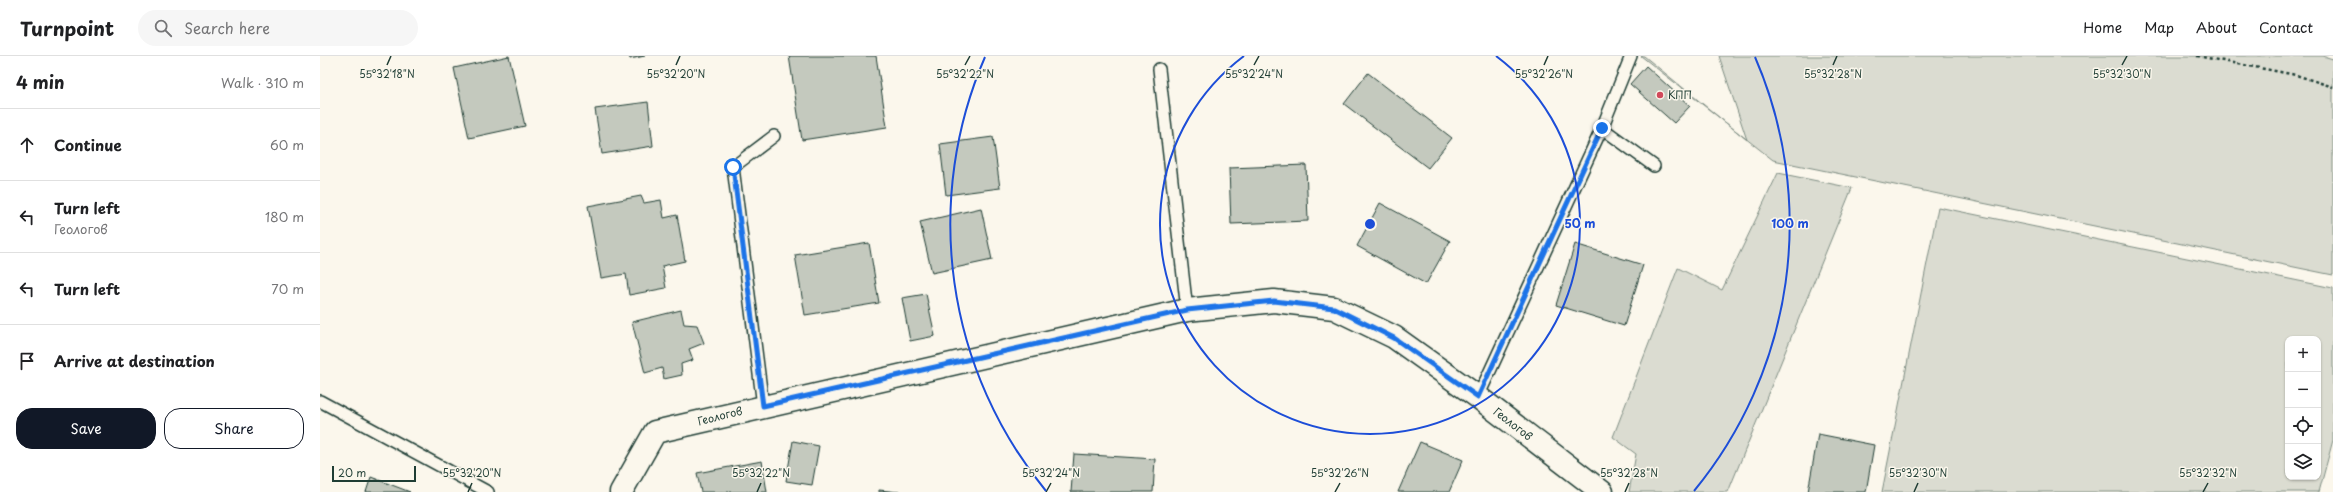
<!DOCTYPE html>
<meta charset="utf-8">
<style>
:root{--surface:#fff;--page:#f6f6f6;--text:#202124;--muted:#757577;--line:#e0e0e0;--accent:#111827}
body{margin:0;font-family:"Playpen Sans",sans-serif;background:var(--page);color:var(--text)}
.controls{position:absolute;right:12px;bottom:12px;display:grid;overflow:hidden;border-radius:8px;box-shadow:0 1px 3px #0004}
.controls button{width:36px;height:36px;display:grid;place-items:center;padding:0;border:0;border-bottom:1px solid var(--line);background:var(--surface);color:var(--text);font:20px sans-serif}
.scale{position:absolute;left:12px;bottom:10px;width:84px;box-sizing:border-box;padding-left:4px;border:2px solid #1f3d34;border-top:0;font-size:11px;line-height:14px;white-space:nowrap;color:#1f3d34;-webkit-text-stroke:3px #fbf7ec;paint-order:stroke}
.stop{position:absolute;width:12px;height:12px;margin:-9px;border:3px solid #1a73e8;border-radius:50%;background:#fff}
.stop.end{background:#1a73e8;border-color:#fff;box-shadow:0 1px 4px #0008}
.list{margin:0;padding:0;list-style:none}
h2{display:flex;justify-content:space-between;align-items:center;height:52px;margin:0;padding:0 16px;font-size:17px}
h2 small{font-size:13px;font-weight:400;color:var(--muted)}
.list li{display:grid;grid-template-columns:26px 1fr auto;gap:12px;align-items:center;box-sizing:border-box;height:72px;padding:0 16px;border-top:1px solid var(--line)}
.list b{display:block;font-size:15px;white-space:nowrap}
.list p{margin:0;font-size:13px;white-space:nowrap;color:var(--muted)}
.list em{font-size:13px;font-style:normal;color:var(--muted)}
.actions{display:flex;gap:8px;padding:12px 16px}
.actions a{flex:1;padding:9px 0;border:1px solid var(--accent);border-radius:16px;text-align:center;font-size:14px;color:var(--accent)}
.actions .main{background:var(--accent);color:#fff}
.icon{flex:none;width:22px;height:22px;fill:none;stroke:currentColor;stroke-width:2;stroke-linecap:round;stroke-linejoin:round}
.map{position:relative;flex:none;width:2013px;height:436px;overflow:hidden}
header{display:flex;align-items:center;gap:24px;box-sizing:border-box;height:56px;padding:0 20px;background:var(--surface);border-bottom:1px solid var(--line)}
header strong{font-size:19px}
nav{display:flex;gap:22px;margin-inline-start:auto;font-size:14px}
.search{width:280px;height:36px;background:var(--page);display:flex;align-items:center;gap:10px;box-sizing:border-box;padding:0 14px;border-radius:22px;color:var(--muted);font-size:15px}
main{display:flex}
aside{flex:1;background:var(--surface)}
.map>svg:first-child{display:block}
.green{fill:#dbdcd1;stroke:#7d8c82;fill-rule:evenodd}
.building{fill:#c4c9be;stroke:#1f3d34}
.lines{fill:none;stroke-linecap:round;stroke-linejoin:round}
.service-casing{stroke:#1f3d34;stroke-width:14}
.minor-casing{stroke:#1f3d34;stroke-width:25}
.path{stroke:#1f3d34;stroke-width:2.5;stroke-dasharray:3 3;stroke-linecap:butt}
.service{stroke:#fbf7ec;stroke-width:11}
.minor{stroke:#fbf7ec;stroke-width:22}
.route{stroke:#1a73e8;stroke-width:5}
.ticks{fill:none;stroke:#1f3d34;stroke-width:1.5}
.ring{fill:none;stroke:#1d4ed8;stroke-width:2}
.poi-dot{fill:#d1495b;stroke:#fbf7ec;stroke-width:1.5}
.labels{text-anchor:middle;stroke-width:3;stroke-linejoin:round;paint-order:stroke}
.poi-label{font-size:11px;fill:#1f3d34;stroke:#fbf7ec;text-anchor:start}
.street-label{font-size:11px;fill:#1f3d34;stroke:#fbf7ec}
.ticks-label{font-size:10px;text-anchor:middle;fill:#1f3d34;stroke:#fbf7ec;stroke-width:3;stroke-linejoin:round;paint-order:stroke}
.centre{fill:#1d4ed8;stroke:#fbf7ec;stroke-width:2}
.ring-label{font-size:12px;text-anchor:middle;font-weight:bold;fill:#1d4ed8;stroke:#fbf7ec;stroke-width:3;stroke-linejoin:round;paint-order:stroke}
</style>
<header>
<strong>Turnpoint</strong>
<div class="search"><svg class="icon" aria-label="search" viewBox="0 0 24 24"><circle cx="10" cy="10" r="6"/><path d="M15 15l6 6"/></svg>Search here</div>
<nav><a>Home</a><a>Map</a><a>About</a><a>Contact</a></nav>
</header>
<main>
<aside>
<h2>4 min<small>Walk · 310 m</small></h2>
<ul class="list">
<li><svg class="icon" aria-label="ahead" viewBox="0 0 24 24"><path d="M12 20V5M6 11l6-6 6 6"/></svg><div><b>Continue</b></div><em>60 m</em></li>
<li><svg class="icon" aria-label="left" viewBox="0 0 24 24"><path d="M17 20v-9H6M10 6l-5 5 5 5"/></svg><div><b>Turn left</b><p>Геологов</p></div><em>180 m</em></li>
<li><svg class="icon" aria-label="left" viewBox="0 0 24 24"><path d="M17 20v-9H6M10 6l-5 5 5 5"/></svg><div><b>Turn left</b></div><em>70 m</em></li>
<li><svg class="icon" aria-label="arrive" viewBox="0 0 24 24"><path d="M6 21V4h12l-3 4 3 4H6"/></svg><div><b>Arrive at destination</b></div></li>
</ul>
<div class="actions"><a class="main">Save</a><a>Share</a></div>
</aside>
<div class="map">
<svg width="2013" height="436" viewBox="0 0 2013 436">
<rect width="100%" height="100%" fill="#fbf7ec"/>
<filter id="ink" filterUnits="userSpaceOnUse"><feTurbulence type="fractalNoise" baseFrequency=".025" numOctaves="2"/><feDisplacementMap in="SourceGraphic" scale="8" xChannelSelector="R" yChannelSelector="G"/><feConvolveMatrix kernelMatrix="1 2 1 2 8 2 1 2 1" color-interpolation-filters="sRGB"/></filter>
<g filter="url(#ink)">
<g class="green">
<path d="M1321,0H1324L1427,84L1399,0H2003L2013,3V219L1453,104Z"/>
<path d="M1458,117L1532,132L1408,436H1309L1316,398L1293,381L1358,212L1402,234Z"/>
<path d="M1618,151L2013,232V384L1999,436H1562ZM1968,283H1998V421H1968Z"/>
</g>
<g class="building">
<path d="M189,0L205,70L149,82L134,12Z"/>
<path d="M309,0H325L310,3Z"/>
<path d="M469,0H556L567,71L482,84Z"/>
<path d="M1326,10L1370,50L1354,67L1310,28Z"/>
<path d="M1048,17L1132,82L1108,112L1024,48Z"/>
<path d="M328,46L333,90L282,98L275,53Z"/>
<path d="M673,81L680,132L626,139L620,88Z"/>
<path d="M986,109L988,165L911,168L909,112Z"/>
<path d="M321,140L324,147L341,144L344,162L357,159L365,205L342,210L346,232L309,239L306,218L281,222L268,150Z"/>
<path d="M1060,147L1130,185L1106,228L1037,190Z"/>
<path d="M661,152L672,204L612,217L600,166Z"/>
<path d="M549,187L559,247L485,259L475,199Z"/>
<path d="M1255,188L1323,209L1304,270L1236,249Z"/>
<path d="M606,238L615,280L590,285L582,242Z"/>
<path d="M361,254L364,268L377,269L384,287L369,293L373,304L361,308L362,319L344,323L342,312L325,317L312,266Z"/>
<path d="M1498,378L1554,389L1546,436H1488Z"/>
<path d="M473,385L499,390L492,429L466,425Z"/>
<path d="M1100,386L1143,404L1129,436H1078Z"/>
<path d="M754,398L835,403L833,436H751Z"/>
<path d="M442,405L447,436H381L377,417Z"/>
<path d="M51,421L90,436H46Z"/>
<path d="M559,434L579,436H559Z"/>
</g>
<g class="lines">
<g class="service-casing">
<g id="service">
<path d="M839,13L867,254"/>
<path d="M1282,72L1334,110"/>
<path d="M1158,341L1282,72L1311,0"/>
<path d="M0,345L168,436"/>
<path d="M443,350L413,111L454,80"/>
</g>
</g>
<g class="minor-casing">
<path id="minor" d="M301,436L335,376L867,254L954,245L1014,252L1074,281L1158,341L1282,436"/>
</g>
<path class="path" d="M1877,0L1976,19L2013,31"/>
<use href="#service" class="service"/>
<use href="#minor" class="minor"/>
</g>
</g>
<g class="lines" filter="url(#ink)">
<path class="route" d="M413,111L443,350L867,254L954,245L1014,252L1074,282L1158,341L1282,72"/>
</g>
<path class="ticks" d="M67,9L71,0M356,9L360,0M645,9L650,0M934,9L939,0M1224,9L1228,0M1513,9L1517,0M1802,9L1807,0M148,436L152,427M437,436L441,427M726,436L731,427M1015,436L1020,427M1305,436L1309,427M1594,436L1598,427M1883,436L1888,427"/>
<g class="ring">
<path d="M1176 0A210 210 0 1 1 924 0"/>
<path d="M726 435A420 420 0 0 1 665 1M1435 1A420 420 0 0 1 1374 435"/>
</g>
<circle class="poi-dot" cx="1340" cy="39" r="4"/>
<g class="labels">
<g class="poi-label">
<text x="1348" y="43">КПП</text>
</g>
<g class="street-label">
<text transform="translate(400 360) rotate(-14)" y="4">Геологов</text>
<text transform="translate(1193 368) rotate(38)" y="4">Геологов</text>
</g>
</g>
<g class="ticks-label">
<text x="67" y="22">55°32'18"N</text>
<text x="356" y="22">55°32'20"N</text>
<text x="645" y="22">55°32'22"N</text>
<text x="934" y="22">55°32'24"N</text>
<text x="1224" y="22">55°32'26"N</text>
<text x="1513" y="22">55°32'28"N</text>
<text x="1802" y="22">55°32'30"N</text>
<text x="152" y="421">55°32'20"N</text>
<text x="441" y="421">55°32'22"N</text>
<text x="731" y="421">55°32'24"N</text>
<text x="1020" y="421">55°32'26"N</text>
<text x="1309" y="421">55°32'28"N</text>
<text x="1598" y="421">55°32'30"N</text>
<text x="1888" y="421">55°32'32"N</text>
</g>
<circle cx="1050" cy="168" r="6" class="centre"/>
<g class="ring-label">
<text x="1260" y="172">50 m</text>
<text x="1470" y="172">100 m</text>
</g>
</svg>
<div class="controls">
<button>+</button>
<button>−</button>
<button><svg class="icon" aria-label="locate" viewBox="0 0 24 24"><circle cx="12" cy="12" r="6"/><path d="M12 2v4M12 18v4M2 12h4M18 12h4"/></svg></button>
<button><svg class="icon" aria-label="layers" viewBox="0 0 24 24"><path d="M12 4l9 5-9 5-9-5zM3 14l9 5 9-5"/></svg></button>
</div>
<div class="scale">20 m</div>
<div class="stop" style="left:413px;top:111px"></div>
<div class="stop end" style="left:1282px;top:72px"></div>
</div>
</main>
